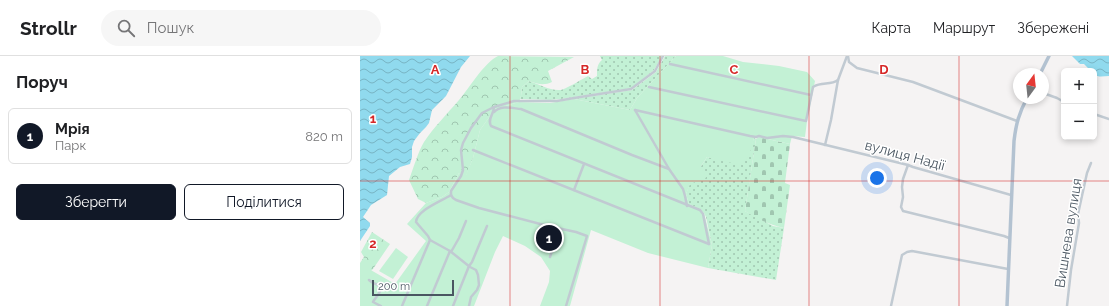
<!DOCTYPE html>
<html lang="uk">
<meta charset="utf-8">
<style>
:root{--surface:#fff;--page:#f6f6f6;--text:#202124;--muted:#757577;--line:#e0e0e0;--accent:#111827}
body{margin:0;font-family:Raleway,sans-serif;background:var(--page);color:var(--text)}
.controls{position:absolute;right:12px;top:12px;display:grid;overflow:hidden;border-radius:6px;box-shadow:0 2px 6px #0003}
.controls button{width:36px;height:36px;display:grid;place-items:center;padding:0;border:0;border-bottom:1px solid var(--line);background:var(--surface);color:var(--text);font:20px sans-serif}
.compass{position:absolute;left:653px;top:12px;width:36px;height:36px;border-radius:50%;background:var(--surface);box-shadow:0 2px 6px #0003;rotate:15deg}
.scale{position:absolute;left:12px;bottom:10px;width:82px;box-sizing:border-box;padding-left:4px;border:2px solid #4a5661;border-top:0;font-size:11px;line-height:14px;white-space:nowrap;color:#4a5661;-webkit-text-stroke:3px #fff;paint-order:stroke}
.you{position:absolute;left:517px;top:122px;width:14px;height:14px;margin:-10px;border:3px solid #fff;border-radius:50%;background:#1a73e8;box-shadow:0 0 0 6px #1a73e833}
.badge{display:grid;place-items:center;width:26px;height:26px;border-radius:50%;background:var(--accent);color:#fff;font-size:13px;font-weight:700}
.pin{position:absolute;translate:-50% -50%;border:2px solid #fff;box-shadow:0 1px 4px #0006}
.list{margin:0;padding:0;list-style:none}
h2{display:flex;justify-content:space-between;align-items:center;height:52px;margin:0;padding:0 16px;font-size:17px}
h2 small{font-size:13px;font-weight:400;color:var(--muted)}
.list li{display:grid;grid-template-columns:26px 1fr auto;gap:12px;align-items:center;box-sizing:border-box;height:56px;margin:0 8px 8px;padding:0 8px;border:1px solid var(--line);border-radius:6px}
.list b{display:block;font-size:15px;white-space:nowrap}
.list p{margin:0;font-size:13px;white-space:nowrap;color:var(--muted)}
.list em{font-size:13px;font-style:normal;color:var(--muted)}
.actions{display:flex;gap:8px;padding:12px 16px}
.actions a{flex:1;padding:9px 0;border:1px solid var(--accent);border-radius:6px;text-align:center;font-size:14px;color:var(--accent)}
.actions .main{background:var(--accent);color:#fff}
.icon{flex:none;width:22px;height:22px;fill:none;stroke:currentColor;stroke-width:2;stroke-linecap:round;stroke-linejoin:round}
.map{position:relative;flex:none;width:749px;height:250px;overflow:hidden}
header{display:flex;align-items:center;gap:24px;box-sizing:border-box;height:56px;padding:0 20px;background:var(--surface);border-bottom:1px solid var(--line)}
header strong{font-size:19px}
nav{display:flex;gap:22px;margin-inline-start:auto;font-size:14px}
.search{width:280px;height:36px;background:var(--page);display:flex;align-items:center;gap:10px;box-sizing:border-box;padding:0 14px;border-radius:22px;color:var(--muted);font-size:15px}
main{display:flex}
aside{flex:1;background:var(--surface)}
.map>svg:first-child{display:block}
.grass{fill:url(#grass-dots)}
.forest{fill:url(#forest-crowns)}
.cemetery{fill:url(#cemetery-stones)}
.garden{fill:#c3f1d5}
.water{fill:url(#water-waves)}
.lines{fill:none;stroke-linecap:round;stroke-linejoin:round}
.minor{stroke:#c1cad2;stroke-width:2.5}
.major{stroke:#b3c2d1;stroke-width:3.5}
.grid{fill:none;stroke:#d62828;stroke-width:1;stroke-opacity:0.55}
.labels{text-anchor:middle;stroke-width:3;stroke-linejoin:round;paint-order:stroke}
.street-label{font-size:14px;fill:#4a5661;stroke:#fff}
.grid-label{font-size:13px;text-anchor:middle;font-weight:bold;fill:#d62828;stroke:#fff;stroke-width:3;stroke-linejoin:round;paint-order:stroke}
</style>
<header>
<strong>Strollr</strong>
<div class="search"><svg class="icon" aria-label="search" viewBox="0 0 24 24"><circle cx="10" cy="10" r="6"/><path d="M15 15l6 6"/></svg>Пошук</div>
<nav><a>Карта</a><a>Маршрут</a><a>Збережені</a></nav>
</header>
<main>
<aside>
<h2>Поруч<small></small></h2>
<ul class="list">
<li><span class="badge">1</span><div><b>Мрія</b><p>Парк</p></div><em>820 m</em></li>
</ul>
<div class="actions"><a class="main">Зберегти</a><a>Поділитися</a></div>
</aside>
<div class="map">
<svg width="749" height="250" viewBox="0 0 749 250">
<defs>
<pattern id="grass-dots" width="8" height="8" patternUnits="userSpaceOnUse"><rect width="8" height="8" fill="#c3f1d5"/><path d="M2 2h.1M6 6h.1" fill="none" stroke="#a0c6b0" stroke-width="1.8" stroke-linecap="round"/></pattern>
<pattern id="forest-crowns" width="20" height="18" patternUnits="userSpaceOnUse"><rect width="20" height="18" fill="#c3f1d5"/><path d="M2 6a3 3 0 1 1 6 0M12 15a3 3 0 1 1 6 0" fill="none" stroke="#a0c6b0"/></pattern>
<pattern id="cemetery-stones" width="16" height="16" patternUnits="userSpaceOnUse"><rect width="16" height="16" fill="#c3f1d5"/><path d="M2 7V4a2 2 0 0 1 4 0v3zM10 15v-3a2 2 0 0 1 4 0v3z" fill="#a0c6b0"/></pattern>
<pattern id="water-waves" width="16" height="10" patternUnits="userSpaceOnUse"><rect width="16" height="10" fill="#90daee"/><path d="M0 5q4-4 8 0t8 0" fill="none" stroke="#78b4c4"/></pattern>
</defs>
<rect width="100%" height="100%" fill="#f5f3f3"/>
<g class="grass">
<path d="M240,0H302L297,9L294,14L272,32L201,43L190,44L160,43L161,40L162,31L169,25C178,28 191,35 200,34C205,34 222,23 228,20L232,23L237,20C237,13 237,8 242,4Z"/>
<path d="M305,0H316L277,42L270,54L214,43L272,34L296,16Z"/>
<path d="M394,82L396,83L385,155L413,170L424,172L416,224L348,212L352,189L346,161L344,157L340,153L329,148L326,138L330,127L347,101L377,107L389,97Z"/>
</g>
<g class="forest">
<path d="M138,0L214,1L188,15L192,26C184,30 177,28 169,25L162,31L161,40L159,46L135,53L120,74L113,102L106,120L99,117L89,136L82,141L66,147L58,143L49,124C53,113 58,96 64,86C74,71 87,58 99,44C110,31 124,7 138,0Z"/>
<path d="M12,176L30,188L13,213L0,225V207L4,201L1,196Z"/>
</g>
<path class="cemetery" d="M399,81L430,88L425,127L430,129L424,172C409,169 398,163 385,155L396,83Z"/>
<g class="garden">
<path d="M316,0H363L383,6L419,10L447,16L455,25L447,65L445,81L432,80L430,88L399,81L394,82C392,90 390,102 383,106C377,110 355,103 347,101L341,110L346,122L330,128L326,138L329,148L340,153L344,157L352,189L348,212L288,197L231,174L210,250H180L189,226L190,215L181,201L165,190L143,180L135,196L114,250H0V221L9,213L35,228L66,185L47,168L66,147L82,141L89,136L99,117L106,119L113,102L120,74L135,53L159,46L190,47L214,43L270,54L277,42Z"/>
<path d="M36,192L48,201L33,223L19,215Z"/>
</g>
<g class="water">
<path d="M0,0H110L101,11L86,40L72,54L69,67L66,71L60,77L54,85L52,91V101L50,108L40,111L29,120L27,139L11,149L3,161L10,167V170L0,185Z"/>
<path d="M712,0H749V20C744,20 738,22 734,18V15H731L724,8H720Z"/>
</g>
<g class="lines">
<g class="minor">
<path d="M488,0L489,6L497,12L553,26L657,65"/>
<path d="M310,8L451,39"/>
<path d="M289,31L446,65L453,31C462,25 470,30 478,24"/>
<path d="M683,37L697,42L704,46"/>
<path d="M134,51C134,58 127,63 131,70L340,154L343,158L349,188"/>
<path d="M275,54L390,80L396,81L399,80L407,82L423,80L433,81L548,109L553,111L651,139"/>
<path d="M275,54L309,113"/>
<path d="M134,56C141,49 151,52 161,53L272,99L309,113L323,133L325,140L327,150"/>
<path d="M734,58L749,63"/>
<path d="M465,89L471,64L478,24L487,0"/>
<path d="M113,94L349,188"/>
<path d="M548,109L543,123L542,131L543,141L541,151L543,155L644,180L649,182"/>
<path d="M214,134L224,108"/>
<path d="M91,139L93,142L96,144L119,152L188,170L216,176L227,180L206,250"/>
<path d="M91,196L99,182L106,165"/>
<path d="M190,201L193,192L199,173"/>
<path d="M9,224C12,227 14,227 18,229C25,233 15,242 13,246L21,250"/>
<path d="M42,250L70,184"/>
<path d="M67,250L90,195"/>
<path d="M93,250L109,210L112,206L127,170"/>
<path d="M109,250L111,241L117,234L119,229L118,219L116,214L110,211L90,195L70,184L68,180L56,166C57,154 82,145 91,139V135L101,120L103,114L101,94L103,87L111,72L122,57L134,51L154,45H197L214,42L271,33L295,15L303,0"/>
<path d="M531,250L542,199L547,196L552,195L648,213"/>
<path d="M707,250L711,214L719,167L718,158L727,117L731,107"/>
</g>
<g class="major">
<path d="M680,18L689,0"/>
<path d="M647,250L654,85C656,68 659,57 667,42"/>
</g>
</g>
<path class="grid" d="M150,0V250M300,0V250M449,0V250M599,0V250M0,125H749"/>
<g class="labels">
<g class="street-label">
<text transform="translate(545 99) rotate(15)" y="5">вулиця Надії</text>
<text transform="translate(708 177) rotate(-81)" y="5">Вишнева вулиця</text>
</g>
</g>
<g class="grid-label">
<text x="75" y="18">A</text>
<text x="225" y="18">B</text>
<text x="374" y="18">C</text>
<text x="524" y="18">D</text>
<text x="13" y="67">1</text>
<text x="13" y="192">2</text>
</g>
</svg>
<div class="controls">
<button>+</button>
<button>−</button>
</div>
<svg class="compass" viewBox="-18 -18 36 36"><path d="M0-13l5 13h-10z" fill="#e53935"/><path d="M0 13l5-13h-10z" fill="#757577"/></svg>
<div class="scale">200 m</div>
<div class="you"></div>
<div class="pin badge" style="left:189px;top:182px">1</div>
</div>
</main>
